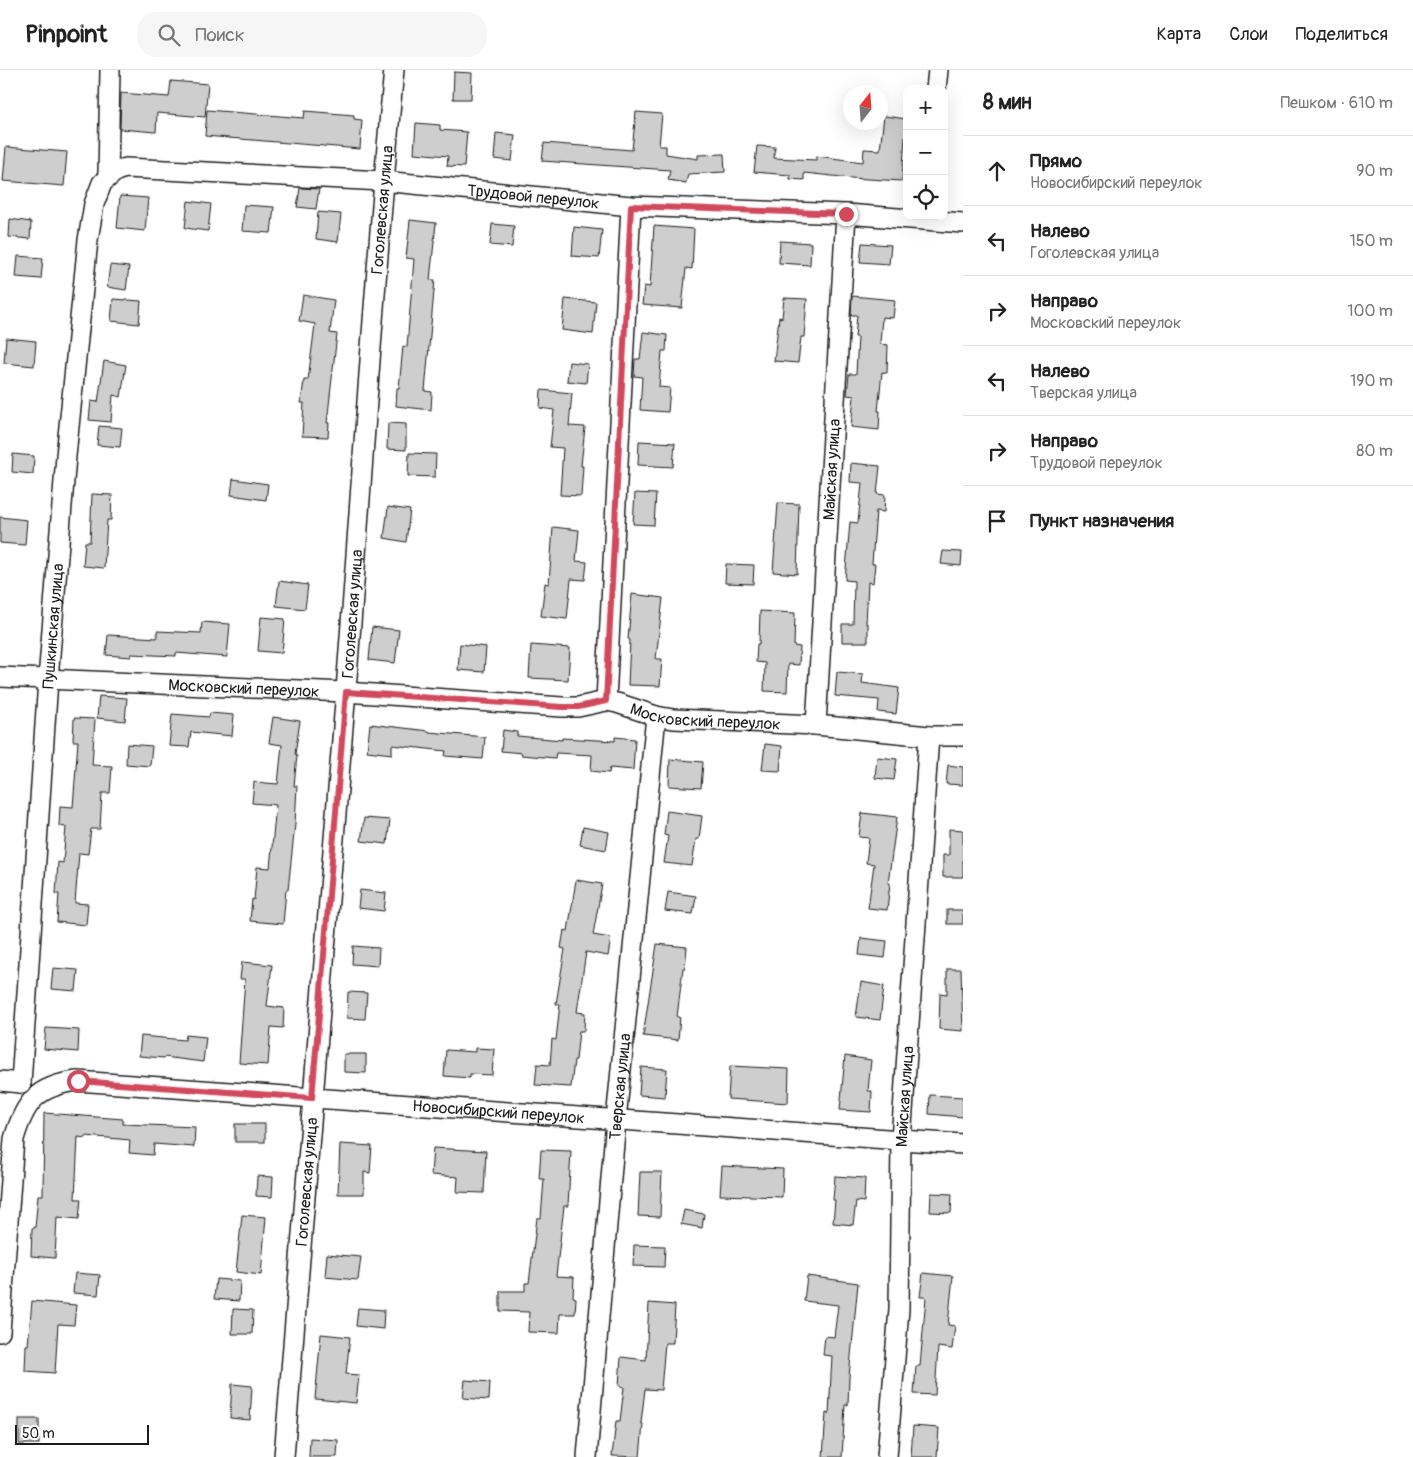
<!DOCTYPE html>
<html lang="ru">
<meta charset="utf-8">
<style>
:root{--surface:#fff;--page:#f6f6f6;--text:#222;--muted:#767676;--line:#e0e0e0}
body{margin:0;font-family:Pangolin,sans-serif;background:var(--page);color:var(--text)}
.controls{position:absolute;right:15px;top:15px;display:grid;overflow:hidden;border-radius:10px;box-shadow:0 5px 20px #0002}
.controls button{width:45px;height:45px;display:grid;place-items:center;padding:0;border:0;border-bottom:1px solid var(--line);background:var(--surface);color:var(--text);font:25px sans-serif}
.compass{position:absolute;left:843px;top:15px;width:45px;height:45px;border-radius:50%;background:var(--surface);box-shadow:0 5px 20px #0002;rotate:17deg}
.scale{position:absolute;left:15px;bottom:12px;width:134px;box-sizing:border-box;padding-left:5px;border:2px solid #1c1c1c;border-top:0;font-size:14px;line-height:18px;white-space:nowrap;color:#1c1c1c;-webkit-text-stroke:4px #fff;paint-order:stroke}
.stop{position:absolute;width:15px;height:15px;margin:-11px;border:4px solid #d1495b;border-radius:50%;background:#fff}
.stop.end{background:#d1495b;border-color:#fff;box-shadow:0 1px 5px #0008}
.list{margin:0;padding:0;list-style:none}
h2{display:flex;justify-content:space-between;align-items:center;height:65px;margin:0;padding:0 20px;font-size:21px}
h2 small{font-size:16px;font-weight:400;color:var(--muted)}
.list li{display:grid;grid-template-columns:32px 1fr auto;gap:15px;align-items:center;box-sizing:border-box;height:70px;padding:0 20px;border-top:1px solid var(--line)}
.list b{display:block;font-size:19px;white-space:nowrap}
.list p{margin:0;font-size:16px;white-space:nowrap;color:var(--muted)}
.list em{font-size:16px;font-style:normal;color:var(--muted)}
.icon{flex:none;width:28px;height:28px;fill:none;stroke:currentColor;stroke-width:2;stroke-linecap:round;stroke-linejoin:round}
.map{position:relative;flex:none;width:963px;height:1387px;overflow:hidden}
header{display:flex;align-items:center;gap:30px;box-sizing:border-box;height:70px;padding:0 25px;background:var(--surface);border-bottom:1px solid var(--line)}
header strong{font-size:24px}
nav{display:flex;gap:28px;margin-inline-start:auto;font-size:18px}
.search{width:350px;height:45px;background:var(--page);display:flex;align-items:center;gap:12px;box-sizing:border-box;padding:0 18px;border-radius:20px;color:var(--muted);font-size:19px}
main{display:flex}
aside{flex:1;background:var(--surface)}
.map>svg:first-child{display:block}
.building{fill:#cecece;stroke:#1c1c1c}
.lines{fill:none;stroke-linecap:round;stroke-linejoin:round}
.minor-casing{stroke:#1c1c1c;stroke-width:22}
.minor{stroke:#fff;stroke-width:19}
.route{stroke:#d1495b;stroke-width:6}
.labels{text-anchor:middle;stroke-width:4.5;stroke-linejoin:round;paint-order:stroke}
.street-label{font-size:16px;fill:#1c1c1c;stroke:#fff}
</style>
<header>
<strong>Pinpoint</strong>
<div class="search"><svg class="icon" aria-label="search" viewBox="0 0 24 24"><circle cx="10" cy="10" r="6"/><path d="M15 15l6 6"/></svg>Поиск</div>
<nav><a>Карта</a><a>Слои</a><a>Поделиться</a></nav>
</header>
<main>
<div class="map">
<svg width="963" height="1387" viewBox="0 0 963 1387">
<rect width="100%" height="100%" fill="#fff"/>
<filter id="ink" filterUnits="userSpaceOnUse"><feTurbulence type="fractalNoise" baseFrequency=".02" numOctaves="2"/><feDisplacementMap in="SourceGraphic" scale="10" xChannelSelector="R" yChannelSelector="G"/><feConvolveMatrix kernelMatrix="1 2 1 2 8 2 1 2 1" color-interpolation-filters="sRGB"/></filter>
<g filter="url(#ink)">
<g class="building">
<path d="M454,2L472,3L471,29H453Z"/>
<path d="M171,11L208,14L205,47L157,43L156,62L120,59L121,23L169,27Z"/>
<path d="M207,40L304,48L305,41L354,45V49L362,50L360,79L205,66Z"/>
<path d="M636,42L662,44L659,76H666V84L698,89V85L724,84L725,102L688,104L686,113L668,110L670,100L542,91L544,73L632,80Z"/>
<path d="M884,46L907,49V67H905L902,111L851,108L804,103V110L790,109V105L754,102L757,76L775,77L774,88L816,90V86L863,92L864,79L880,80Z"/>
<path d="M416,53L440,55V60L467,62L464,97L447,96L448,86L414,83Z"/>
<path d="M496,63L515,65L512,91L494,89Z"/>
<path d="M6,77L67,82L64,116L3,111Z"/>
<path d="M300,118L319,119L316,139L297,137Z"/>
<path d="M120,126L148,128L145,161L117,158Z"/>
<path d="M188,131L211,134L208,161L185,158Z"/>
<path d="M244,135L274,137L271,163L242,161Z"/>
<path d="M318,142L341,144L338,172L316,169Z"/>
<path d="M10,149L31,152L30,169L9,167Z"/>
<path d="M410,150L436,153L430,210H435L425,321L432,322L431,340L396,336L397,318H399L403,276L407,277L414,189L406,188Z"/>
<path d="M492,154L514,156L512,177L490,175Z"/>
<path d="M654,156L694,159L692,199L686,198L682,238L642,235L644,216L650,217Z"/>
<path d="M574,157L602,160L599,188L572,186Z"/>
<path d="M780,171L811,173L810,195L779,193Z"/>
<path d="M862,173L891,175L889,194L860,192Z"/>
<path d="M18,186L43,188L41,209L16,207Z"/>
<path d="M110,195L129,197L126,220L107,217Z"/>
<path d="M303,225L334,230L330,263L337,264L327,353H329L328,367L302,366L304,333H301L304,310H308L315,254L299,251Z"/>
<path d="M852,226L895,230L893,248L882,247L880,274L888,275L887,303L882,302L878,341H880L879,360L851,357L854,326L847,325L849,304H856L858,267H855L857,245H851Z"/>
<path d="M784,228L807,229L804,267H801L798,293L774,291L779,247L782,248Z"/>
<path d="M113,229L141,231L139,254L111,251Z"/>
<path d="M565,229L596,232L593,264L562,260Z"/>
<path d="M643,262L667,265L666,281H662L659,317L670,318L668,342L640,340L642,307L634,306L635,289H640Z"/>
<path d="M6,268L36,271L34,296L4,293Z"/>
<path d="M104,291L126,295L121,327L113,325L111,352L89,350L91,331L98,332Z"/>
<path d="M569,292L588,294L586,313L567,311Z"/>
<path d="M541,320L572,323L569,356L585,357L581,396H583L581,426L560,425L563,378L550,377L554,340L540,338Z"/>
<path d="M388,353L406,354V380L387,379Z"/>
<path d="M99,356L122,358L120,377L97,375Z"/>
<path d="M639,371L675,373L673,397L638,395Z"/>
<path d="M409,383L436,384L435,407L408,406Z"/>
<path d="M13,384L34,386L33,404L12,402Z"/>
<path d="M851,393L880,396L877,424L885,425L884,442L876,441L872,494H875L873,513L868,512L866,554H868V572H842V554H853L854,511L845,510L850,452L858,453L862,413L850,412Z"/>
<path d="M233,409L268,414L266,430L231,425Z"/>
<path d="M635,423L656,424L654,455L633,454Z"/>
<path d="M92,424L112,425L111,450H107L104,498L83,496L85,472H90Z"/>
<path d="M778,433L799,434L797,504L773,502Z"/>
<path d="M388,437L410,440L406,472L384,468Z"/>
<path d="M0,447L27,450L25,475L0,473Z"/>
<path d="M553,457L579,460L576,491L587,492L585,510L571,509L567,549L541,546L545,513L549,514Z"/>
<path d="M943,481L962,482L961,496L941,494Z"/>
<path d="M726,494L754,495L753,514L725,513Z"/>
<path d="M279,511L308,515L305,539L276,536Z"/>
<path d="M632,524L663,528L656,589H662L660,616L628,615L630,570L628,569Z"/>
<path d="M760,541L795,543L794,576L800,577L799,595L788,594L787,622L764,621L765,593L756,592L757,574H759Z"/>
<path d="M261,547L285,549L282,583L258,581Z"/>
<path d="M202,552L230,554L227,587L176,583V586L131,584V587L106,585L108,565L157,568V561L201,563Z"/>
<path d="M372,557L399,560L395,593L369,590Z"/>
<path d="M460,574L486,577L484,602L458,600Z"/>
<path d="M531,575L570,578L568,610L529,608Z"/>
<path d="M837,602L863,604L862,613L899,618L896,644L878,642L879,630L835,626Z"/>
<path d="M99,626L127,628L125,651L97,648Z"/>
<path d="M210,643L234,645L232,666L191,662L189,677L169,676L172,644L209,647Z"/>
<path d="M273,647L300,651L295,684L297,685L294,716H297L295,754L288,820H286L283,854L250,851L252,829L254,830L257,797L270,798L276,735L252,733L254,712L278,714L282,675L269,673Z"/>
<path d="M74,648L95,649L92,695L112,696L110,723H102L100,759H91L88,784L79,783L75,833L88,834L86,855L57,852L59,824H56L58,792L63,793L66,757L59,756L60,736L73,737L78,671H73Z"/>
<path d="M370,654L429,661V662L485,667L483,689L445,686L446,681L392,675V684L367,681Z"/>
<path d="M503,660L517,662V666L562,670V668L615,671V667L635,669L633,700L610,698L609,703L591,701L592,685L556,683L555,688L521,685L522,683L501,681Z"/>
<path d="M127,674L152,676L150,696L126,694Z"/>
<path d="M765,674L782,676L780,701L762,700Z"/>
<path d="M877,687L897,689L894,710L875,708Z"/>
<path d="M670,689L703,692L701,718L669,716Z"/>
<path d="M948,695L963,697V715L946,714Z"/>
<path d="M667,741L702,746L699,769H696L692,796L664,793L668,766L664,765Z"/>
<path d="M862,743L897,747L888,813H890L887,840L868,838L874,794L866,793L869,768L859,767Z"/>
<path d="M364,748L390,750L387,774L361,771Z"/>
<path d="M583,757L609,762L606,780L580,775Z"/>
<path d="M949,759L963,760V807H943V785H949Z"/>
<path d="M576,810L602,814L593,865L611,868L608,886L586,882L577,942L585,943L584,961H579L576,990H574L571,1017L535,1015L537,994L550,995L552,969L556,970L560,934H556L565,879L561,878L564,860L568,861Z"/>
<path d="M360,820L386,823L384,841L358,838Z"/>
<path d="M668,822L696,826L693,844L665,841Z"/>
<rect x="947" y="840" width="16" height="14"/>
<path d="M861,868L887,871L885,888L859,885Z"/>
<path d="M657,874L687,877L685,898H683L677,947H680L678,970L643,966Z"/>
<path d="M353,876L379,878L378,896L352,894Z"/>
<path d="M242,892L272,895L267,936L284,938L283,958L271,957L268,995L239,993L245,909H240Z"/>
<path d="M53,898L78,900L76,921L51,919Z"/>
<path d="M947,899H961L963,961L939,959L940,923L947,924Z"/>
<path d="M861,912L884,916L880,950L856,947Z"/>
<path d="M348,922L367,923L365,949L347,948Z"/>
<path d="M46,958L79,960L78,982L44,979Z"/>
<path d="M186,965L206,967L203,992L164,987V988L139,986L141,966L185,970Z"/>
<path d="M475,978L494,979L492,1005L470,1004V1008L444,1006L446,980L475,982Z"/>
<path d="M344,984H366V1003L344,1002Z"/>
<path d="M845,986L871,990L868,1021H872L871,1042L840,1040Z"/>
<path d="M730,996L789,999L788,1033L728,1029Z"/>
<path d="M641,997L667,999L665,1027L639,1025Z"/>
<path d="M930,1025L963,1027V1047L929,1044Z"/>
<path d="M44,1043L123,1049V1054L195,1057L194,1077L154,1074L153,1085L129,1083L130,1070L86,1066V1068L78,1067L75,1129H81L79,1149L57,1147L55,1188L31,1186L32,1158H35L38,1125H43Z"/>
<rect x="235" y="1054" width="30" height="18"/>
<path d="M340,1074L372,1076L370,1103L364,1102V1124H338Z"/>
<path d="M433,1078L486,1081L484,1123L457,1122L458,1107L431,1105Z"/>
<path d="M541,1080L571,1081L568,1136H564L556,1206L574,1207L573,1227L576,1228L575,1244H560L559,1263L528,1262L529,1242L500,1241V1221H525V1213H529L537,1148H541L544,1109H539Z"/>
<path d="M722,1096L783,1099L782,1127L720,1125Z"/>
<path d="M640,1102H662L660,1147L638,1146Z"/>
<path d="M257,1106L273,1107L272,1127L256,1126Z"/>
<path d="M835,1106L865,1108L864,1132L856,1131L853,1155L833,1153L835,1130H833Z"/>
<path d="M931,1123L952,1124L951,1143L930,1142Z"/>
<path d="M684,1140L704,1144L702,1158L681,1154Z"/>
<path d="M242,1145L266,1147L261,1205L236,1202Z"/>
<path d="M634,1175L665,1176L664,1197L633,1196Z"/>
<path d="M327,1184L361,1187L358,1210L325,1207Z"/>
<path d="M75,1203L100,1205L98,1225L73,1223Z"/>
<path d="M923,1203L953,1206L948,1255L955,1256L952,1279L938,1277L935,1325L914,1324L916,1296H920L926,1227H920Z"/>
<path d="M807,1206L858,1213L849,1307L848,1335H845L842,1387H823L826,1343L829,1344L832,1286L823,1285L825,1266L834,1267L838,1235L804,1231Z"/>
<path d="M216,1209L240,1211L239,1231L214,1229Z"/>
<path d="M32,1231L76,1235L74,1255L58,1254L55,1303L25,1301L26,1275H28Z"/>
<path d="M649,1233L675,1235L673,1273H665L661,1320L645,1319L641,1353L643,1354L640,1387L612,1386L616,1351H620L624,1317L619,1316L621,1287L646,1290Z"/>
<path d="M358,1238L384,1240L383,1259L356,1256Z"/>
<path d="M233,1239L253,1240L252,1264H232Z"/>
<path d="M321,1264L350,1267L346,1304L359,1305L356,1333L315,1329Z"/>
<path d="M465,1310L490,1312L489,1330L463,1328Z"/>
<path d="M232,1314L252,1316L250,1350L230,1348Z"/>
<rect x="19" y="1349" width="20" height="25"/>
<path d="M913,1356L939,1358L937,1387H911Z"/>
<path d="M310,1368L338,1370L337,1387H309Z"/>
</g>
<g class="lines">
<g class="minor-casing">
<g id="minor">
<path d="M936,19L938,0"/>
<path d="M108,106L110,0"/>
<path id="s1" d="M0,607L345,622L562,637H578L606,631L617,633L656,646L673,649L816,655L929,666H963"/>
<path d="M606,631L631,136"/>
<path id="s2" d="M816,655L846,144"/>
<path d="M0,1011L21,1013"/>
<path id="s3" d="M21,1013L48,610L66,386L88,170L94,134L102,113L116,101L126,98L383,111L631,136L846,144L963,153"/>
<path id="s4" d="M0,1262L14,1069C25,1031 38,1016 77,1011L901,1070L963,1074"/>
<path id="s5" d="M284,1387C304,1131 326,876 346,620C362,414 374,206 394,0"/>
<path id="s6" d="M587,1387L616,1050L656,646"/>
<path id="s7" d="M887,1387L899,1239L901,1070L929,666"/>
</g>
</g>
<use href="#minor" class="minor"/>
</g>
</g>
<g class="lines" filter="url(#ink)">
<path class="route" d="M78,1011L312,1028L346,622L562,637H578L606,631L631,136L846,144"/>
</g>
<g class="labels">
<g class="street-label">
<text dy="6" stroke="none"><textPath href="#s3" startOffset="1342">Трудовой переулок</textPath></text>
<text dy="6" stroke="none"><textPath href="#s5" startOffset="1251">Гоголевская улица</textPath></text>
<text dy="6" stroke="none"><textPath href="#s2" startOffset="256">Майская улица</textPath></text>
<text dy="6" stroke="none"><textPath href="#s5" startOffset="846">Гоголевская улица</textPath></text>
<text dy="6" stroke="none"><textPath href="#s3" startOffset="458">Пушкинская улица</textPath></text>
<text dy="6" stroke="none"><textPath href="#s1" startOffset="244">Московский переулок</textPath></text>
<text dy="6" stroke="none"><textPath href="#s1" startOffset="709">Московский переулок</textPath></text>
<text dy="6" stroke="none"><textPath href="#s6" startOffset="372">Тверская улица</textPath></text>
<text dy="6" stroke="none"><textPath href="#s7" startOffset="361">Майская улица</textPath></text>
<text dy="6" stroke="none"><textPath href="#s4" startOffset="709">Новосибирский переулок</textPath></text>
<text dy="6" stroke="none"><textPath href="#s5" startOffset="276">Гоголевская улица</textPath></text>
</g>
</g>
</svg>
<div class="controls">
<button>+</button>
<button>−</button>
<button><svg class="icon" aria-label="locate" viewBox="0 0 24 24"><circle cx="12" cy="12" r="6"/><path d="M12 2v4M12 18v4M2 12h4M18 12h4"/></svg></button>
</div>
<svg class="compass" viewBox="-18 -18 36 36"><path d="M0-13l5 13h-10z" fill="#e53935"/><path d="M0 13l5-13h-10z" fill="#767676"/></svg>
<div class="scale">50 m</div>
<div class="stop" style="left:78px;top:1011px"></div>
<div class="stop end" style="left:846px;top:144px"></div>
</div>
<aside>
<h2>8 мин<small>Пешком · 610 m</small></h2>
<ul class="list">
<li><svg class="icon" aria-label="ahead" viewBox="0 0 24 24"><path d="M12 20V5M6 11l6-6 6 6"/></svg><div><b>Прямо</b><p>Новосибирский переулок</p></div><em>90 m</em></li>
<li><svg class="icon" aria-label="left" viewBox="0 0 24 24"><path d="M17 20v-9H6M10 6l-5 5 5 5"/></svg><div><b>Налево</b><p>Гоголевская улица</p></div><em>150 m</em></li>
<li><svg class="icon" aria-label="right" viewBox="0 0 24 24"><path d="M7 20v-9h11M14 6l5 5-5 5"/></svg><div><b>Направо</b><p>Московский переулок</p></div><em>100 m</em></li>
<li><svg class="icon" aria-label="left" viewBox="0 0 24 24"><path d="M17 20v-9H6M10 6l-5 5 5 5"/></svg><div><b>Налево</b><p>Тверская улица</p></div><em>190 m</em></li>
<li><svg class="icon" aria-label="right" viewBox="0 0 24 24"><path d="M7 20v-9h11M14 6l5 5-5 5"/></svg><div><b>Направо</b><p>Трудовой переулок</p></div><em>80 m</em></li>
<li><svg class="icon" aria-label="arrive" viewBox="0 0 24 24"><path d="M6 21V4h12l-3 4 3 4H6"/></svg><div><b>Пункт назначения</b></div></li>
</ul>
</aside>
</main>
